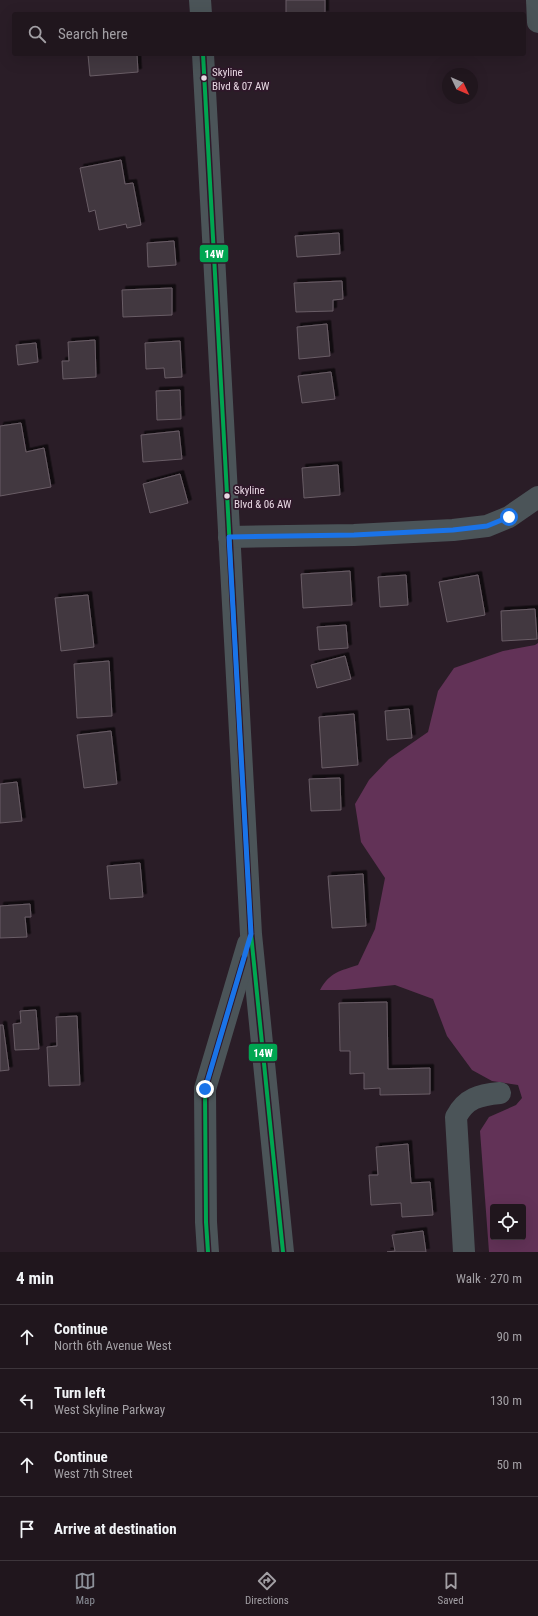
<!DOCTYPE html>
<meta charset="utf-8">
<style>
:root{--surface:#20161d;--page:#2d232a;--text:#f1f3f6;--muted:#a29fa4;--line:#3d353b;--accent:#8c9099}
body{margin:0;font-family:"Roboto Condensed",sans-serif;background:var(--page);color:var(--text)}
.controls{position:absolute;right:12px;bottom:12px;display:grid;overflow:hidden;border-radius:4px;box-shadow:0 4px 16px #0002}
.controls button{width:36px;height:36px;display:grid;place-items:center;padding:0;border:0;border-bottom:1px solid var(--line);background:var(--surface);color:var(--text);font:20px sans-serif}
.compass{position:absolute;left:442px;top:68px;width:36px;height:36px;border-radius:50%;background:var(--surface);box-shadow:0 4px 16px #0002;rotate:134deg}
.stop{position:absolute;width:12px;height:12px;margin:-9px;border:3px solid #1a73e8;border-radius:50%;background:#fff}
.stop.end{background:#1a73e8;border-color:#fff;box-shadow:0 1px 4px #0008}
.list{margin:0;padding:0;list-style:none}
h2{display:flex;justify-content:space-between;align-items:center;height:52px;margin:0;padding:0 16px;font-size:17px}
h2 small{font-size:13px;font-weight:400;color:var(--muted)}
.list li{display:grid;grid-template-columns:26px 1fr auto;gap:12px;align-items:center;box-sizing:border-box;height:64px;padding:0 16px;border-top:1px solid var(--line)}
.list b{display:block;font-size:15px;white-space:nowrap}
.list p{margin:0;font-size:13px;white-space:nowrap;color:var(--muted)}
.list em{font-size:13px;font-style:normal;color:var(--muted)}
.icon{flex:none;width:22px;height:22px;fill:none;stroke:currentColor;stroke-width:2;stroke-linecap:round;stroke-linejoin:round}
.map{position:relative;flex:none;width:538px;height:1252px;overflow:hidden}
.search{position:absolute;background:var(--surface);box-shadow:0 4px 16px #0002;left:12px;right:12px;top:12px;height:44px;display:flex;align-items:center;gap:10px;box-sizing:border-box;padding:0 14px;border-radius:4px;color:var(--muted);font-size:15px}
.sheet{height:308px;background:var(--surface)}
nav{display:flex;justify-content:space-around;align-items:center;box-sizing:border-box;height:56px;border-top:1px solid var(--line);background:var(--surface);font-size:11px;color:var(--muted)}
nav a{display:grid;justify-items:center;gap:2px}
nav .on{color:var(--accent)}
.map>svg:first-child{display:block}
.forest{fill:#623257;fill-rule:evenodd}
.building{fill:#42373f;stroke:#695d66;filter:url(#shadow)}
.lines{fill:none;stroke-linecap:round;stroke-linejoin:round}
.minor{stroke:#4b5458;stroke-width:22}
.bus-1-casing{stroke:#2f182a;stroke-width:7}
.bus-1{stroke:#00a651;stroke-width:4}
.route{stroke:#1a73e8;stroke-width:5}
.bus-dot{fill:#e7d7e2;stroke:#2f182a;stroke-width:1.5}
.labels{text-anchor:middle;stroke-width:3.5;stroke-linejoin:round;paint-order:stroke}
.bus-label{font-size:11px;fill:#e7d7e2;stroke:#2f182a;text-anchor:start}
.line-badge{stroke:#2f182a;stroke-width:1.5}
.badge-label{font-size:11px;text-anchor:middle;font-weight:bold;fill:#fff}
</style>
<div class="map">
<svg width="538" height="1252" viewBox="0 0 538 1252">
<defs>
<filter id="shadow"><feDropShadow dx="3.5" dy="-3.5" stdDeviation="0" flood-color="#0009"/></filter>
</defs>
<rect width="100%" height="100%" fill="#2a1d27"/>
<path class="forest" d="M538,643V1252H489L480,1131L489,1117L516,1105L522,1098L518,1085L492,1081L472,1070L447,1036L433,999L395,985L345,990H320C330,972 340,971 358,965L375,929L385,878L361,842L355,804L369,780L389,759L428,732L438,691L454,668L503,651L535,645ZM493,1207H523V1237H493Z"/>
<g class="building">
<rect x="286" y="0" width="39" height="14"/>
<path d="M103,54H137L138,72L90,76L88,55Z"/>
<path d="M121,160L125,184L133,183L141,225L127,228L126,224L99,230L95,210L89,212L80,168Z"/>
<path d="M339,233L340,254L297,257L295,236Z"/>
<path d="M174,241L176,265L148,267L147,243Z"/>
<path d="M342,281L343,299L333,300V311L296,312L294,283Z"/>
<path d="M172,288V315L123,317L122,290Z"/>
<path d="M327,324L330,356L299,359L297,327Z"/>
<path d="M95,340L96,377L63,379L62,361H69L68,342Z"/>
<path d="M180,341L182,377L165,378L164,368L146,369L145,343Z"/>
<path d="M36,343L38,362L18,365L16,345Z"/>
<path d="M331,372L335,399L302,403L298,376Z"/>
<path d="M180,390L181,419L157,420L156,391Z"/>
<path d="M21,423L26,452L44,448L51,487L0,496V426Z"/>
<path d="M179,431L182,459L143,462L141,435Z"/>
<path d="M338,465L340,495L304,498L302,468Z"/>
<path d="M180,474L188,503L150,513L143,484Z"/>
<path d="M350,571L352,605L303,608L301,574Z"/>
<path d="M406,575L408,605L380,607L378,577Z"/>
<path d="M478,575L485,615L447,622L439,582Z"/>
<path d="M88,595L94,647L61,651L55,598Z"/>
<path d="M535,609L537,639L502,641L501,611Z"/>
<path d="M346,625L348,648L319,650L317,627Z"/>
<path d="M345,656L351,679L317,688L311,665Z"/>
<path d="M109,661L112,716L77,718L74,664Z"/>
<path d="M409,709L412,738L387,740L385,711Z"/>
<path d="M354,714L358,765L322,768L319,717Z"/>
<path d="M111,731L117,784L84,788L77,735Z"/>
<path d="M340,778L341,810L311,811L309,779Z"/>
<path d="M17,782L22,821L0,823V784Z"/>
<path d="M140,863L143,897L110,899L107,866Z"/>
<path d="M363,874L366,926L332,928L328,876Z"/>
<path d="M30,904L31,917H25L27,937L0,938V906Z"/>
<path d="M387,1002L388,1069L430,1068V1094L380,1095V1088L364,1089V1073L350,1074V1051H340L339,1003Z"/>
<path d="M36,1010L39,1049L15,1050L13,1024L21,1023L20,1011Z"/>
<path d="M77,1016L80,1085L49,1086L47,1047L57,1046L56,1017Z"/>
<path d="M0,1025H3L9,1070L0,1071Z"/>
<path d="M408,1144L411,1183L430,1182L433,1215L402,1217L401,1203L371,1205L369,1175H378L376,1147Z"/>
<path d="M423,1231L426,1252H387L395,1251L392,1235Z"/>
</g>
<g class="lines">
<g class="minor">
<path d="M200,0L201,14"/>
<path d="M537,0L538,22"/>
<path d="M203,54L251,934L283,1252"/>
<path d="M229,537L354,535L453,530L487,526L509,517L538,497"/>
<path d="M208,1252L206,1222L205,1089L248,944"/>
<path d="M464,1252L456,1117C466,1098 479,1095 500,1093"/>
</g>
<g class="bus-1-casing">
<g id="bus-1">
<path d="M203,54L251,934L283,1252"/>
<path d="M208,1252L206,1222L205,1089L244,958"/>
</g>
</g>
<use href="#bus-1" class="bus-1"/>
</g>
<g class="lines">
<path class="route" d="M205,1089L251,934L229,537L354,535L453,530L487,526L509,517"/>
</g>
<g class="bus-dot">
<circle cx="204" cy="78" r="3.5"/>
<circle cx="227" cy="496" r="3.5"/>
</g>
<g class="labels">
<g class="bus-label">
<text x="212" y="76">Skyline<tspan x="212" dy="14">Blvd &amp; 07 AW</tspan></text>
<text x="234" y="494">Skyline<tspan x="234" dy="14">Blvd &amp; 06 AW</tspan></text>
</g>
</g>
<g class="line-badge">
<rect x="199" y="244" width="30" height="19" rx="4" fill="#00a651"/>
<rect x="248" y="1043" width="30" height="19" rx="4" fill="#00a651"/>
</g>
<g class="badge-label">
<text x="214" y="258">14W</text>
<text x="263" y="1057">14W</text>
</g>
</svg>
<div class="controls">
<button><svg class="icon" aria-label="locate" viewBox="0 0 24 24"><circle cx="12" cy="12" r="6"/><path d="M12 2v4M12 18v4M2 12h4M18 12h4"/></svg></button>
</div>
<svg class="compass" viewBox="-18 -18 36 36"><path d="M0-13l5 13h-10z" fill="#e53935"/><path d="M0 13l5-13h-10z" fill="#a29fa4"/></svg>
<div class="stop" style="left:509px;top:517px"></div>
<div class="stop end" style="left:205px;top:1089px"></div>
<div class="search"><svg class="icon" aria-label="search" viewBox="0 0 24 24"><circle cx="10" cy="10" r="6"/><path d="M15 15l6 6"/></svg>Search here</div>
</div>
<section class="sheet">
<h2>4 min<small>Walk · 270 m</small></h2>
<ul class="list">
<li><svg class="icon" aria-label="ahead" viewBox="0 0 24 24"><path d="M12 20V5M6 11l6-6 6 6"/></svg><div><b>Continue</b><p>North 6th Avenue West</p></div><em>90 m</em></li>
<li><svg class="icon" aria-label="left" viewBox="0 0 24 24"><path d="M17 20v-9H6M10 6l-5 5 5 5"/></svg><div><b>Turn left</b><p>West Skyline Parkway</p></div><em>130 m</em></li>
<li><svg class="icon" aria-label="ahead" viewBox="0 0 24 24"><path d="M12 20V5M6 11l6-6 6 6"/></svg><div><b>Continue</b><p>West 7th Street</p></div><em>50 m</em></li>
<li><svg class="icon" aria-label="arrive" viewBox="0 0 24 24"><path d="M6 21V4h12l-3 4 3 4H6"/></svg><div><b>Arrive at destination</b></div></li>
</ul>
</section>
<nav>
<a class="on"><svg class="icon" aria-label="map" viewBox="0 0 24 24"><path d="M3 6l6-2 6 2 6-2v14l-6 2-6-2-6 2zM9 4v14M15 6v14"/></svg>Map</a>
<a><svg class="icon" aria-label="directions" viewBox="0 0 24 24"><path d="M12 3l9 9-9 9-9-9zM9 14v-3h6M13 9l2 2-2 2"/></svg>Directions</a>
<a><svg class="icon" aria-label="saved" viewBox="0 0 24 24"><path d="M7 4h10v16l-5-4-5 4z"/></svg>Saved</a>
</nav>
